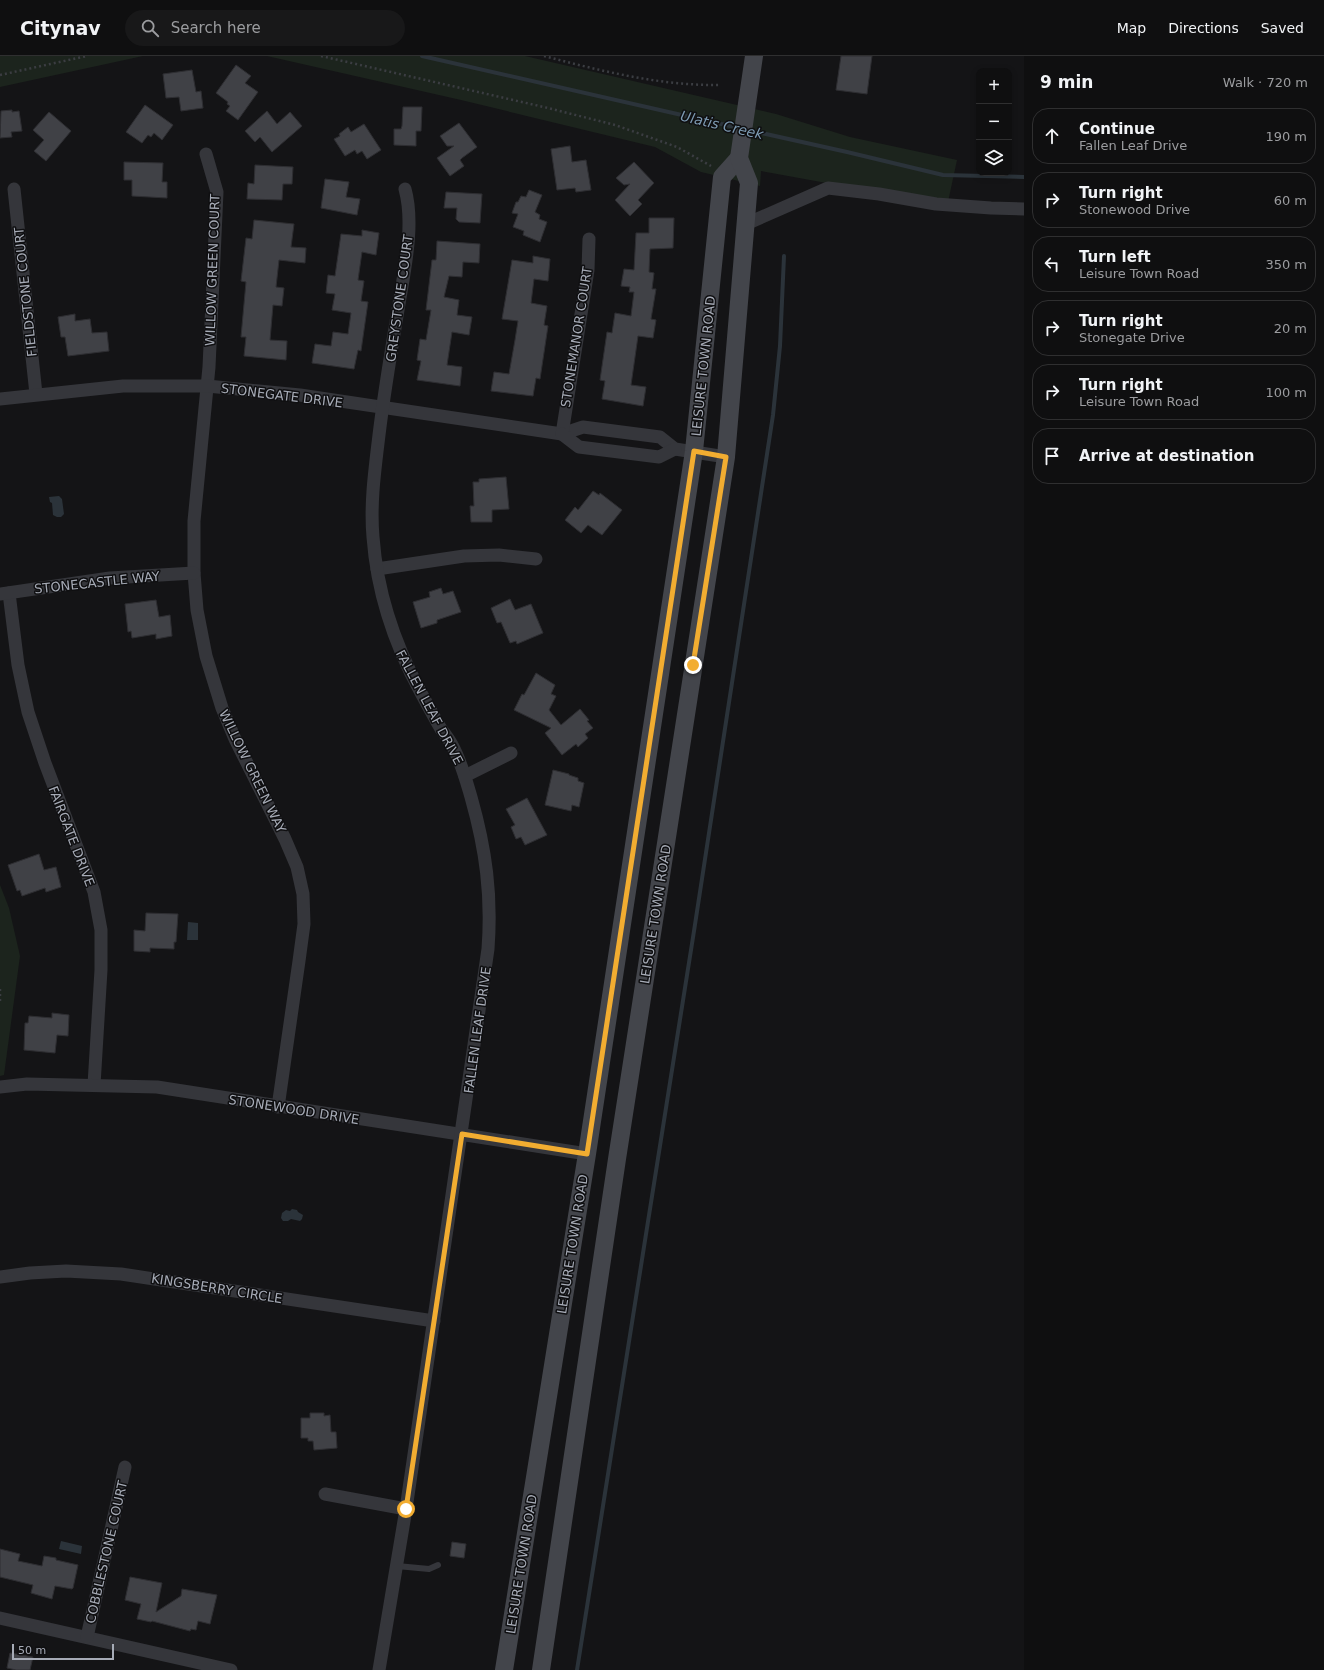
<!DOCTYPE html>
<meta charset="utf-8">
<style>
:root{--surface:#0f0f10;--page:#181819;--text:#f1f3f6;--muted:#9b9c9f;--line:#2f2f30}
body{margin:0;font-family:"DejaVu Sans",sans-serif;background:var(--page);color:var(--text)}
.controls{position:absolute;right:12px;top:12px;display:grid;overflow:hidden;border-radius:8px;box-shadow:0 2px 6px #0003}
.controls button{width:36px;height:36px;display:grid;place-items:center;padding:0;border:0;border-bottom:1px solid var(--line);background:var(--surface);color:var(--text);font:20px sans-serif}
.scale{position:absolute;left:12px;bottom:10px;width:102px;box-sizing:border-box;padding-left:4px;border:2px solid #a6abb6;border-top:0;font-size:11px;line-height:14px;white-space:nowrap;color:#a6abb6;-webkit-text-stroke:3px #0f0f11;paint-order:stroke}
.stop{position:absolute;width:12px;height:12px;margin:-9px;border:3px solid #f2ad31;border-radius:50%;background:#fff}
.stop.end{background:#f2ad31;border-color:#fff;box-shadow:0 1px 4px #0008}
.list{margin:0;padding:0;list-style:none}
h2{display:flex;justify-content:space-between;align-items:center;height:52px;margin:0;padding:0 16px;font-size:17px}
h2 small{font-size:13px;font-weight:400;color:var(--muted)}
.list li{display:grid;grid-template-columns:26px 1fr auto;gap:12px;align-items:center;box-sizing:border-box;height:56px;margin:0 8px 8px;padding:0 8px;border:1px solid var(--line);border-radius:16px}
.list b{display:block;font-size:15px;white-space:nowrap}
.list p{margin:0;font-size:13px;white-space:nowrap;color:var(--muted)}
.list em{font-size:13px;font-style:normal;color:var(--muted)}
.icon{flex:none;width:22px;height:22px;fill:none;stroke:currentColor;stroke-width:2;stroke-linecap:round;stroke-linejoin:round}
.map{position:relative;flex:none;width:1024px;height:1614px;overflow:hidden}
header{display:flex;align-items:center;gap:24px;box-sizing:border-box;height:56px;padding:0 20px;background:var(--surface);border-bottom:1px solid var(--line)}
header strong{font-size:19px}
nav{display:flex;gap:22px;margin-inline-start:auto;font-size:14px}
.search{width:280px;height:36px;background:var(--page);display:flex;align-items:center;gap:10px;box-sizing:border-box;padding:0 14px;border-radius:22px;color:var(--muted);font-size:15px}
main{display:flex}
aside{flex:1;background:var(--surface)}
.map>svg:first-child{display:block}
.green{fill:#1c241d}
.water{fill:#2b333a}
.lines{fill:none;stroke-linecap:round;stroke-linejoin:round}
.stream{stroke:#2b333a;stroke-width:4}
.building{fill:#404146;stroke:#2e2e32}
.path{stroke:#3b3d42;stroke-width:2.5;stroke-dasharray:2 3;stroke-linecap:butt}
.lane{stroke:#35363b;stroke-width:6}
.street{stroke:#35363b;stroke-width:13}
.secondary{stroke:#43454b;stroke-width:18}
.route{stroke:#f2ad31;stroke-width:5}
.labels{text-anchor:middle;stroke-width:3;stroke-linejoin:round;paint-order:stroke}
.street-label{font-size:13px;fill:#a6abb6;stroke:#0f0f11}
.water-label{font-size:14px;font-style:italic;fill:#7d9ab2;stroke:#0f0f11}
</style>
<header>
<strong>Citynav</strong>
<div class="search"><svg class="icon" aria-label="search" viewBox="0 0 24 24"><circle cx="10" cy="10" r="6"/><path d="M15 15l6 6"/></svg>Search here</div>
<nav><a>Map</a><a>Directions</a><a>Saved</a></nav>
</header>
<main>
<div class="map">
<svg width="1024" height="1614" viewBox="0 0 1024 1614">
<rect width="100%" height="100%" fill="#141416"/>
<g class="green">
<path d="M0,0H143L0,31Z"/>
<path d="M267,0H525L776,58L850,81L957,104L948,146L887,138L761,115L760,130L701,116L655,91L461,44Z"/>
<path d="M0,829L9,852L20,900L4,1019L0,1020Z"/>
</g>
<g class="water">
<path d="M59,440L62,443L64,458L61,461H57L53,459L52,447L50,446L49,441Z"/>
<path d="M188,866L198,867V884H187Z"/>
<path d="M292,1153L297,1154L298,1156L303,1159L302,1163L300,1165L291,1163L288,1165H283L281,1162L282,1157L286,1154L290,1155Z"/>
<path d="M61,1485L82,1490L81,1498L59,1493Z"/>
</g>
<g class="lines">
<g class="stream">
<path d="M422,0L739,72"/>
<path d="M748,74L847,96L943,119L1024,121"/>
<path d="M577,1614L694,875L773,359L780,290L784,200"/>
</g>
</g>
<g class="building">
<path d="M841,0H872L867,38L836,34Z"/>
<path d="M236,9L251,20L245,27L258,36L238,64L226,55L230,50L227,48L228,46L216,37Z"/>
<path d="M192,14L196,36L201,35L203,52L181,55L179,41L166,42L163,18Z"/>
<path d="M145,49L173,69L162,84L154,77L151,81L148,79L142,87L126,76Z"/>
<path d="M403,51H422L421,75H416V90L394,89V73H401L402,70Z"/>
<path d="M12,54V56L19,55L22,75L11,76L12,81L0,82L1,55Z"/>
<path d="M267,55L277,68L290,56L302,70L272,96L260,81L255,86L245,75Z"/>
<path d="M49,56L71,75L46,105L34,95L44,84L33,74Z"/>
<path d="M459,67L477,91L462,102L460,104L464,110L450,120L437,102L454,90H447L440,80Z"/>
<path d="M364,68L381,94L367,103L362,95L357,98L355,94L345,100L334,83L340,80L339,78L348,71L351,76Z"/>
<path d="M570,90L572,106L586,104L591,134L576,136L575,132L557,134L551,93Z"/>
<path d="M124,106L163,107L162,126H167V142L132,140V124H124Z"/>
<path d="M634,106L654,127L638,144L642,148L630,160L615,144L630,128L624,129L616,122Z"/>
<path d="M255,109L293,111L292,128H283L282,144L247,143L248,127L254,128Z"/>
<path d="M325,123L349,126L346,141L360,143L357,159L321,152Z"/>
<path d="M529,134L542,139L535,156L540,159L539,163L547,166L540,186L523,179L524,175L513,171L518,158L512,157L516,146H518L521,140L526,141Z"/>
<path d="M446,136L482,138L480,167L459,166L456,163L457,152H444Z"/>
<path d="M649,162H674L673,192L650,193L649,216L654,217L652,233H656L651,263L656,264L653,282L638,280L631,329L646,331L643,350L602,343L605,325L600,324L607,276L612,277L615,257L631,260L634,236H629L630,231L621,230L624,213L634,214L636,177H649Z"/>
<path d="M254,164L294,168L291,191L306,192L305,207L279,204L276,231L284,232L282,250L273,249L270,284L287,285L286,304L244,300L246,281H241L246,226L241,225L246,182L252,183Z"/>
<path d="M362,174L379,177L376,199L362,196L358,224L364,225L361,245L368,246L361,295L358,294L354,313L312,307L315,288L331,290L333,276L348,278L351,257L332,254L335,238L326,237L328,219L335,220L341,178L362,180Z"/>
<path d="M437,185L480,188L479,207L463,206L462,221L449,220L444,241L459,244L457,259L472,261L469,279L452,276L447,309L462,311L460,330L417,324L421,305L417,304L420,283L426,284L431,254H426L432,204H436Z"/>
<path d="M533,200L550,203L548,225L534,223L531,247L547,250L544,269L548,270L540,323L536,322L533,340L491,335L494,316L509,318L515,284L518,265L502,263L512,204L533,207Z"/>
<path d="M75,258V265L90,263L92,277L107,276L109,295L68,300L65,281H61L58,261Z"/>
<path d="M506,421L509,453L492,454V466H471L470,450H474L473,426H479V423Z"/>
<path d="M593,435L599,439L600,437L622,454L602,479L588,469L581,477L565,464L575,451L578,454Z"/>
<path d="M441,532L443,538L453,535L461,556L437,564V567L421,572L413,546L430,541L429,536Z"/>
<path d="M510,543L515,554L531,548L543,577L517,588L516,585L510,587L501,566L497,567L491,552Z"/>
<path d="M156,544L159,561L170,559L172,580L156,583V578L132,582L131,575L128,576L125,548Z"/>
<path d="M536,617L555,629L551,638L556,640L549,654L561,669L580,653L589,664L587,665L593,672L585,678L588,682L578,691L576,688L562,699L545,677L551,672L514,654L522,638L524,639Z"/>
<path d="M553,714L569,718V719L578,722V725L584,727L579,751L572,749L571,755L545,749Z"/>
<path d="M527,742L547,779L525,789L521,781L516,783L511,771L515,769L506,753Z"/>
<path d="M39,798L44,814L56,811L61,831L46,836L45,832L22,840L20,834L17,835L8,809Z"/>
<path d="M146,857L178,858L176,886H174V893L150,892V896L134,895V874L145,875Z"/>
<path d="M52,957L69,959L68,980L57,979L55,997L24,994L25,967H28L29,960L52,962Z"/>
<path d="M310,1357H324V1360L330,1359L331,1376H336L337,1392L314,1394L313,1385H308V1382H301V1362H310Z"/>
<path d="M452,1486L466,1488L464,1502L450,1500Z"/>
<path d="M0,1493L20,1498L18,1505L42,1510L44,1500L56,1502V1504L78,1509L73,1532L72,1533L55,1530L52,1543L31,1537L33,1529L0,1521Z"/>
<path d="M130,1521L162,1527L156,1556L181,1540L182,1533L217,1539L210,1568L198,1565L196,1574L191,1573L190,1575L152,1565L151,1566L137,1563L141,1548L125,1544Z"/>
<path d="M10,1597L33,1601L30,1614H16L7,1612Z"/>
</g>
<g class="lines">
<g class="path">
<path d="M321,0L548,52L615,69L677,91L711,110"/>
<path d="M544,0C601,15 661,30 721,29"/>
<path d="M0,19L87,0"/>
<path d="M0,933V946"/>
</g>
<path class="lane" d="M397,1510L429,1513L438,1509"/>
<g class="street">
<path d="M206,98L217,136L209,311L194,465V517L197,554L206,600L222,652L235,683L285,783L297,811L303,838L304,868L299,905L278,1051"/>
<path d="M14,133L36,338"/>
<path d="M746,168L828,132L879,138L936,148L991,152L1024,153"/>
<path d="M0,343L123,330H207L300,339L562,378L583,371L660,381L675,393L726,401"/>
<path d="M562,378L588,214L589,183"/>
<path d="M562,378L579,391L659,401L675,393"/>
<path d="M377,513L464,500L499,499L536,503"/>
<path d="M9,537L18,609L28,656L45,707L94,836L101,874V914L94,1029"/>
<path d="M0,538L110,522L194,517"/>
<path d="M465,720L511,697"/>
<path d="M0,1031L27,1028L157,1031L587,1098"/>
<path d="M0,1221L30,1217L66,1215L121,1218L434,1265"/>
<path d="M325,1438L406,1453"/>
<path d="M0,1562L231,1614"/>
<path d="M87,1581L125,1411"/>
<path d="M379,1614L406,1453L488,893C492,839 486,794 471,741C466,724 461,705 452,689C449,683 445,678 441,673C434,661 427,648 420,635C394,587 377,536 373,481C370,447 375,413 379,379C384,337 391,296 398,254C404,216 415,169 405,133"/>
</g>
<g class="secondary">
<path d="M504,1614L587,1098L694,395L722,121L739,102"/>
<path d="M541,1614L617,1103L726,401L749,127L739,102L754,0"/>
</g>
</g>
<g class="lines">
<path class="route" d="M406,1453L462,1078L587,1098L694,395L726,401L693,609"/>
</g>
<g class="labels">
<g class="street-label">
<text transform="translate(212 214) rotate(-88)" y="5">WILLOW GREEN COURT</text>
<text transform="translate(25 236) rotate(-96)" y="5">FIELDSTONE COURT</text>
<text transform="translate(399 242) rotate(-82)" y="5">GREYSTONE COURT</text>
<text transform="translate(576 281) rotate(-81)" y="5">STONEMANOR COURT</text>
<text transform="translate(703 310) rotate(-84)" y="5">LEISURE TOWN ROAD</text>
<text transform="translate(282 339) rotate(7)" y="5">STONEGATE DRIVE</text>
<text transform="translate(97 526) rotate(-6)" y="5">STONECASTLE WAY</text>
<text transform="translate(430 651) rotate(62)" y="5">FALLEN LEAF DRIVE</text>
<text transform="translate(253 715) rotate(64)" y="5">WILLOW GREEN WAY</text>
<text transform="translate(72 780) rotate(69)" y="5">FAIRGATE DRIVE</text>
<text transform="translate(655 858) rotate(-81)" y="5">LEISURE TOWN ROAD</text>
<text transform="translate(477 974) rotate(-82)" y="5">FALLEN LEAF DRIVE</text>
<text transform="translate(294 1053) rotate(9)" y="5">STONEWOOD DRIVE</text>
<text transform="translate(572 1188) rotate(-81)" y="5">LEISURE TOWN ROAD</text>
<text transform="translate(217 1232) rotate(9)" y="5">KINGSBERRY CIRCLE</text>
<text transform="translate(106 1496) rotate(-77)" y="5">COBBLESTONE COURT</text>
<text transform="translate(521 1508) rotate(-81)" y="5">LEISURE TOWN ROAD</text>
</g>
<g class="water-label">
<text transform="translate(722 69) rotate(13)" y="5">Ulatis Creek</text>
</g>
</g>
</svg>
<div class="controls">
<button>+</button>
<button>−</button>
<button><svg class="icon" aria-label="layers" viewBox="0 0 24 24"><path d="M12 4l9 5-9 5-9-5zM3 14l9 5 9-5"/></svg></button>
</div>
<div class="scale">50 m</div>
<div class="stop" style="left:406px;top:1453px"></div>
<div class="stop end" style="left:693px;top:609px"></div>
</div>
<aside>
<h2>9 min<small>Walk · 720 m</small></h2>
<ul class="list">
<li><svg class="icon" aria-label="ahead" viewBox="0 0 24 24"><path d="M12 20V5M6 11l6-6 6 6"/></svg><div><b>Continue</b><p>Fallen Leaf Drive</p></div><em>190 m</em></li>
<li><svg class="icon" aria-label="right" viewBox="0 0 24 24"><path d="M7 20v-9h11M14 6l5 5-5 5"/></svg><div><b>Turn right</b><p>Stonewood Drive</p></div><em>60 m</em></li>
<li><svg class="icon" aria-label="left" viewBox="0 0 24 24"><path d="M17 20v-9H6M10 6l-5 5 5 5"/></svg><div><b>Turn left</b><p>Leisure Town Road</p></div><em>350 m</em></li>
<li><svg class="icon" aria-label="right" viewBox="0 0 24 24"><path d="M7 20v-9h11M14 6l5 5-5 5"/></svg><div><b>Turn right</b><p>Stonegate Drive</p></div><em>20 m</em></li>
<li><svg class="icon" aria-label="right" viewBox="0 0 24 24"><path d="M7 20v-9h11M14 6l5 5-5 5"/></svg><div><b>Turn right</b><p>Leisure Town Road</p></div><em>100 m</em></li>
<li><svg class="icon" aria-label="arrive" viewBox="0 0 24 24"><path d="M6 21V4h12l-3 4 3 4H6"/></svg><div><b>Arrive at destination</b></div></li>
</ul>
</aside>
</main>
